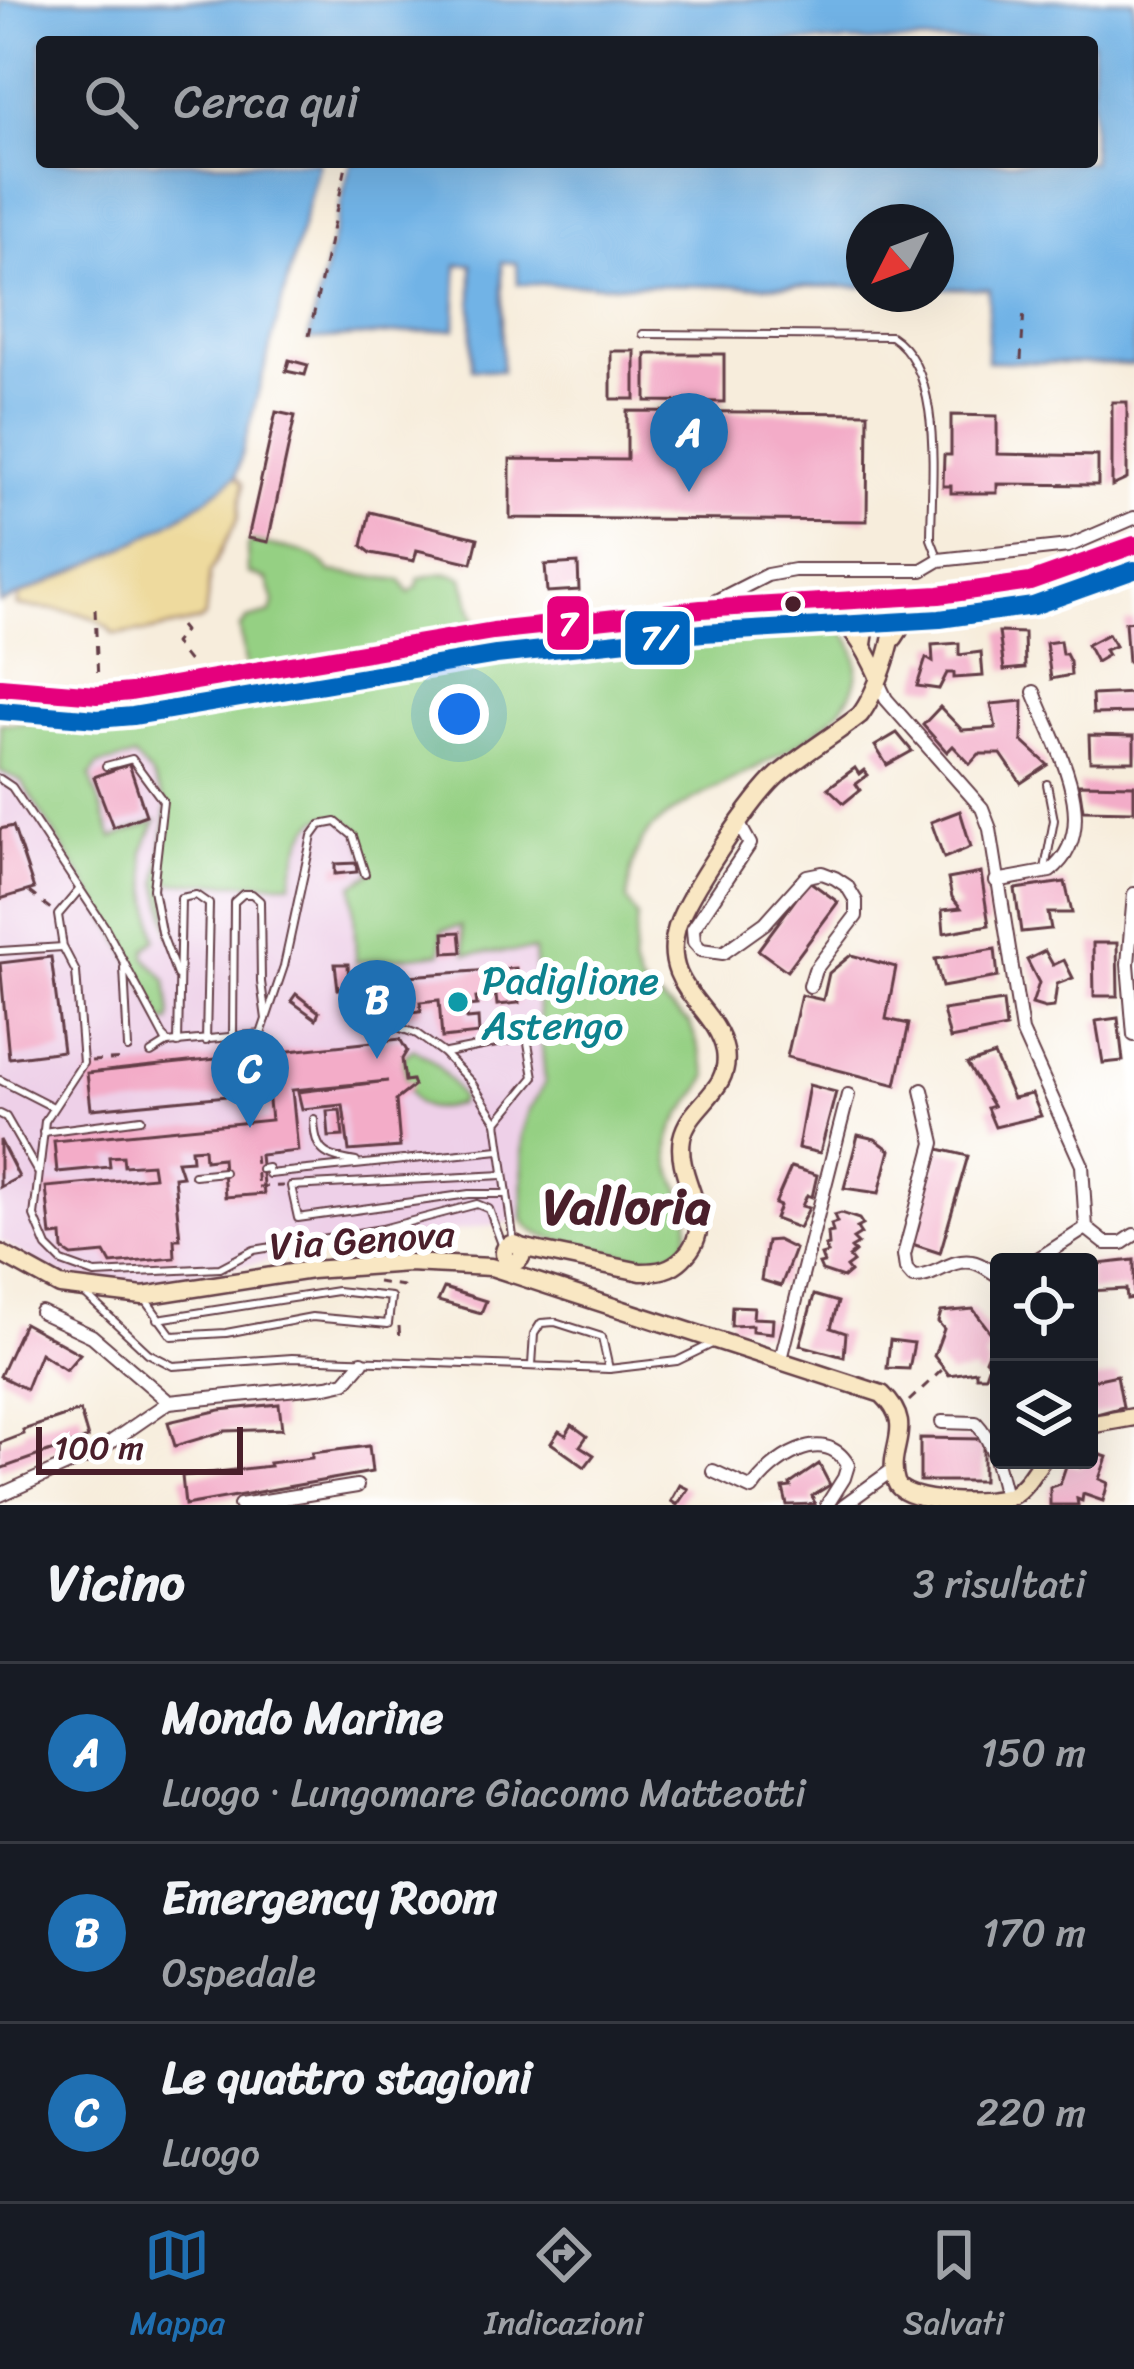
<!DOCTYPE html>
<html lang="it">
<meta charset="utf-8">
<style>
:root{--surface:#171b24;--page:#242831;--text:#f1f3f6;--muted:#9ea1a6;--line:#363941;--accent:#1f6fb2}
body{margin:0;font-family:Sriracha,sans-serif;background:var(--page);color:var(--text)}
.controls{position:absolute;right:36px;bottom:36px;display:grid;overflow:hidden;border-radius:12px;box-shadow:0 12px 48px #0002}
.controls button{width:108px;height:108px;display:grid;place-items:center;padding:0;border:0;border-bottom:3px solid var(--line);background:var(--surface);color:var(--text);font:60px sans-serif}
.compass{position:absolute;left:846px;top:204px;width:108px;height:108px;border-radius:50%;background:var(--surface);box-shadow:0 12px 48px #0002;rotate:228deg}
.scale{position:absolute;left:36px;bottom:30px;width:207px;box-sizing:border-box;padding-left:12px;border:6px solid #4a1f2b;border-top:0;font-size:33px;line-height:42px;white-space:nowrap;color:#4a1f2b;-webkit-text-stroke:9px #fff;paint-order:stroke}
.you{position:absolute;left:459px;top:714px;width:42px;height:42px;margin:-30px;border:9px solid #fff;border-radius:50%;background:#1a73e8;box-shadow:0 0 0 18px #1a73e833}
.badge{display:grid;place-items:center;width:78px;height:78px;border-radius:50%;background:var(--accent);color:#fff;font-size:39px;font-weight:700}
.pin{position:absolute;translate:-50% -99px;filter:drop-shadow(0 3px 6px #0008)}
.pin::after{content:'';position:absolute;top:63px;width:42px;height:36px;background:inherit;clip-path:polygon(0 0,100% 0,50% 100%)}
.list{margin:0;padding:0;list-style:none}
h2{display:flex;justify-content:space-between;align-items:center;height:156px;margin:0;padding:0 48px;font-size:51px}
h2 small{font-size:39px;font-weight:400;color:var(--muted)}
.list li{display:grid;grid-template-columns:78px 1fr auto;gap:36px;align-items:center;box-sizing:border-box;height:180px;padding:0 48px;border-top:3px solid var(--line)}
.list b{display:block;font-size:45px;white-space:nowrap}
.list p{margin:0;font-size:39px;white-space:nowrap;color:var(--muted)}
.list em{font-size:39px;font-style:normal;color:var(--muted)}
.icon{flex:none;width:66px;height:66px;fill:none;stroke:currentColor;stroke-width:2;stroke-linecap:round;stroke-linejoin:round}
.map{position:relative;flex:none;width:1134px;height:1505px;overflow:hidden}
.search{position:absolute;background:var(--surface);box-shadow:0 12px 48px #0002;left:36px;right:36px;top:36px;height:132px;display:flex;align-items:center;gap:30px;box-sizing:border-box;padding:0 42px;border-radius:12px;color:var(--muted);font-size:45px}
.sheet{height:696px;background:var(--surface)}
nav{display:flex;justify-content:space-around;align-items:center;box-sizing:border-box;height:168px;border-top:3px solid var(--line);background:var(--surface);font-size:33px;color:var(--muted)}
nav a{display:grid;justify-items:center;gap:6px}
nav .on{color:var(--accent)}
.map>svg:first-child{display:block}
.built{fill:#eed0e8}
.green{fill:#95d083;stroke:#707857;stroke-width:3}
.sand{fill:#eeda9e;stroke:#9c7c64;stroke-width:3}
.water{fill:#71b3e6;stroke:#5e6988;stroke-width:3}
.building{fill:#f3acc8}
.lines{fill:none;stroke-linecap:round;stroke-linejoin:round}
.primary-tunnel{stroke:#d4c4b9;stroke-width:18;stroke-dasharray:18 9;stroke-linecap:butt}
.lane-casing{stroke:#643e46;stroke-width:10}
.street-casing{stroke:#643e46;stroke-width:16}
.secondary-casing{stroke:#643e46;stroke-width:21}
.primary-casing{stroke:#643e46;stroke-width:22}
.path{stroke:#643e46;stroke-width:3;stroke-dasharray:9 9;stroke-linecap:butt}
.lane{stroke:#fff;stroke-width:6}
.street{stroke:#fff;stroke-width:12}
.secondary{stroke:#f9e7c3;stroke-width:16}
.primary{stroke:#f0c469;stroke-width:18}
.path-bridge{stroke:#643e46;stroke-width:3;stroke-dasharray:9 9;stroke-linecap:butt}
.bus-1-casing{stroke:#fff;stroke-width:27}
.bus-2-casing{stroke:#fff;stroke-width:27}
.bus-1{stroke:#e5007d;stroke-width:18}
.bus-2{stroke:#0065bd;stroke-width:18}
.bus-dot{fill:#4a1f2b;stroke:#fff;stroke-width:4.5}
.culture-dot{fill:#0f9aa8;stroke:#fff;stroke-width:4.5}
.labels{text-anchor:middle;stroke-width:12;stroke-linejoin:round;paint-order:stroke}
.culture-label{font-size:39px;fill:#0d838f;stroke:#fff;text-anchor:start}
.street-label{font-size:39px;fill:#4a1f2b;stroke:#fff}
.district-label{font-size:51px;font-weight:bold;fill:#4a1f2b;stroke:#fff}
.line-badge{stroke:#fff;stroke-width:4.5}
.badge-label{font-size:33px;text-anchor:middle;font-weight:bold;fill:#fff}
</style>
<div class="map">
<svg width="1134" height="1505" viewBox="0 0 1134 1505">
<rect width="100%" height="100%" fill="#fff"/>
<filter id="ink" filterUnits="userSpaceOnUse"><feTurbulence type="fractalNoise" baseFrequency=".00833" numOctaves="2"/><feDisplacementMap in="SourceGraphic" scale="24" xChannelSelector="R" yChannelSelector="G"/><feConvolveMatrix kernelMatrix="1 2 1 2 8 2 1 2 1" color-interpolation-filters="sRGB"/></filter>
<filter id="wash" filterUnits="userSpaceOnUse"><feTurbulence type="fractalNoise" baseFrequency=".004" numOctaves="4" result="noise"/><feDisplacementMap in="SourceGraphic" scale="48" xChannelSelector="R" yChannelSelector="G"/><feGaussianBlur stdDeviation="2.7" result="paint"/><feColorMatrix in="noise" values="0 0 0 0 0 0 0 0 0 0 0 0 0 0 0 0 0 1.4 0 .05"/><feComposite in="paint" operator="in"/></filter>
<g filter="url(#wash)">
<rect width="100%" height="100%" fill="#f7eddc"/>
<path class="built" d="M135,757L152,776L167,805L158,883L167,933L173,937L167,883H291L304,831L318,820L333,818L349,822L363,839L371,873L356,880L442,929L462,926L466,953L535,950L545,1083L529,1110L521,1168L526,1187L523,1220L135,1283L65,1276L36,1263L0,1240V771L21,781L116,932L136,975L154,971L145,957L142,852L155,827L150,821L112,838L90,775L98,765Z"/>
<g class="green">
<path d="M252,542C281,549 312,546 330,572L401,580L409,593L417,587L419,578C433,575 449,570 463,578L481,642L499,655L521,658L547,636L565,628L670,621V631L721,628L722,620C761,619 838,601 854,649C884,739 692,781 649,832C632,851 630,876 627,900L637,917L633,965L641,985L690,1023L708,1075C697,1102 670,1117 669,1148C667,1171 683,1189 687,1210C700,1277 625,1255 591,1247C569,1241 536,1241 523,1220L522,1133L529,1110L545,1083L534,950L466,954L461,926L442,930L441,953L356,962L353,885L371,873L358,828C309,793 298,847 291,883H167L172,940L158,883L167,805L152,776L134,757L98,765L90,776L112,838L156,821L143,852L156,939L146,949L145,957L166,980L171,1016L170,1022H163L116,932L21,781L0,771V723C29,725 61,719 88,711C114,703 139,689 162,710L172,699L248,684L240,628L247,619L271,613L274,602L267,580L248,573L247,546Z"/>
<path d="M413,1049C433,1057 452,1080 461,1099L458,1104C415,1119 408,1096 402,1059Z"/>
</g>
<path class="sand" d="M236,476L243,484L238,518L210,573L205,617L200,621L146,632L113,634C94,606 48,611 17,606L20,595C96,563 173,529 236,476Z"/>
<path class="water" d="M0,0H1134V365L987,361L989,289L936,288V222H864V287L518,284L517,263L502,262V371L472,369V264L457,265L455,329L308,340L351,162H1092V42H42V162H319L236,476C167,534 83,568 0,603Z"/>
<g id="blocks">
<g class="building">
<rect x="611" y="351" width="24" height="48"/>
<path d="M646,354H724V402L646,401Z"/>
<path d="M289,360L308,365L305,375L286,371Z"/>
<path d="M1112,402H1127V479L1112,486Z"/>
<path d="M627,411L868,413L867,521L510,518V459L627,460Z"/>
<path d="M276,412L295,416L268,542L248,538Z"/>
<path d="M951,415L997,416V454L1098,456V485L997,484V493H951V486H943L944,455H951Z"/>
<path d="M370,512L478,538L472,563L417,550L414,561L371,553L362,546Z"/>
<path d="M578,563L579,590L547,592L545,565Z"/>
<path d="M1134,621V662H1128L1125,622Z"/>
<path d="M999,632L1024,633L1025,668L1004,670Z"/>
<path d="M1108,634L1115,646L1105,650L1108,655L1096,662L1087,645Z"/>
<path d="M1060,641L1062,654H1066L1070,662L1071,675L1051,679L1046,643Z"/>
<path d="M959,643V655L981,652L983,676L954,678V673H947L939,689L917,686L926,658L933,662L932,645Z"/>
<path d="M1134,693V713L1093,714L1092,695Z"/>
<path d="M1023,701L1022,741L1048,765L1021,783L1001,754H979L970,764L953,746L947,752L923,725L940,707L962,730L996,728L991,704Z"/>
<path d="M897,733L912,751L887,765L875,746Z"/>
<path d="M1089,735L1134,736V761H1090Z"/>
<path d="M129,764L146,815L113,827L94,777Z"/>
<path d="M855,768L859,774L864,770L868,775L856,784L860,790L844,803L828,788Z"/>
<path d="M1079,784L1134,785V811L1083,810Z"/>
<path d="M960,811L971,847L944,858L931,822Z"/>
<path d="M13,826L34,889L0,899V829Z"/>
<path d="M356,863L357,872L335,874V864Z"/>
<path d="M981,873L989,925L944,933L942,910L961,908L952,897L948,879Z"/>
<path d="M809,881L838,902L787,971L758,950Z"/>
<path d="M1065,882L1072,913H1048L1051,929L1021,932L1015,889Z"/>
<path d="M460,932L462,952L445,953L444,933Z"/>
<path d="M1093,943H1117L1118,996H1094Z"/>
<path d="M995,949L998,977L942,987L935,959Z"/>
<path d="M1045,951L1053,965L1064,960L1073,978L1057,984L1054,1007L1045,1008L1032,1004L1039,983L1027,960Z"/>
<path d="M851,955L896,967L886,1019L909,1024L896,1085L787,1057L801,995L823,1000L829,973Z"/>
<path d="M51,957L63,1051L9,1058L0,963Z"/>
<path d="M335,964H348L349,988L338,989Z"/>
<path d="M516,968L519,1003L497,1005L496,996L476,998L477,1005L467,1006V1019L478,1018L479,1034L442,1038L439,1000L420,1002L421,1011L398,1013V1003L385,1004V998L397,996L395,977Z"/>
<path d="M296,994L319,1012L316,1019L291,1001Z"/>
<path d="M1003,1001L1006,1028L950,1039L943,1010Z"/>
<path d="M1118,1018L1123,1061L1103,1063L1096,1021Z"/>
<path d="M400,1039L407,1051L402,1059L405,1081L412,1080L414,1086L396,1100L400,1147L349,1151L343,1105L302,1109L298,1092L388,1081L292,1090L298,1151L260,1155L264,1194L225,1197L222,1158L205,1160L204,1148L191,1149L192,1160L177,1161L182,1176L174,1177L180,1239H174L175,1258L111,1264L105,1253L72,1256L63,1250L62,1235L51,1236L46,1187L154,1177L152,1164L124,1166L123,1156L109,1157L110,1167L57,1172L54,1141L271,1120L268,1092L91,1109L87,1073Z"/>
<path d="M994,1055L1013,1098L1032,1094L1041,1116L995,1127L987,1108L993,1106L967,1064Z"/>
<path d="M809,1085L836,1092L820,1153L798,1148Z"/>
<path d="M340,1110L343,1136L329,1137L327,1111Z"/>
<path d="M858,1135L875,1139L890,1150L879,1193L844,1188Z"/>
<path d="M0,1140L19,1177L0,1187Z"/>
<path d="M939,1149L968,1156L940,1253L912,1244Z"/>
<path d="M791,1167L817,1175L812,1197L807,1195L802,1206L809,1208L799,1228L775,1219L780,1206L775,1204Z"/>
<path d="M841,1213L859,1219L863,1225L857,1228L861,1234L853,1239L858,1244L851,1248L855,1252L849,1257L853,1262L846,1267L850,1272L843,1278L822,1271L819,1264L824,1263L821,1255L828,1253L825,1246L829,1245L828,1233L833,1232L831,1224L837,1222L834,1215Z"/>
<path d="M777,1240L795,1249L781,1286L761,1280L767,1241Z"/>
<path d="M1134,1260V1298L1127,1299L1126,1289L1089,1291V1265Z"/>
<path d="M444,1288L486,1301L481,1313L438,1301Z"/>
<path d="M814,1295L838,1302L831,1328L846,1333L844,1357L800,1345Z"/>
<path d="M732,1306L754,1307L753,1318L773,1319L772,1333L752,1331V1325L731,1326Z"/>
<path d="M973,1309L994,1337L985,1360L989,1364L985,1376H976V1371L949,1375L934,1356L944,1329L938,1322L941,1312Z"/>
<path d="M24,1323L80,1354L66,1370L40,1353L26,1389L0,1376Z"/>
<path d="M890,1340L914,1343L909,1369L887,1368Z"/>
<path d="M1117,1375L1123,1407L1093,1415L1089,1381Z"/>
<path d="M279,1404L282,1429L225,1431L175,1446L168,1422L220,1410Z"/>
<path d="M80,1411L88,1438L0,1469V1443L24,1434L23,1430Z"/>
<path d="M572,1425L587,1436L580,1446L594,1455L585,1467L551,1443L559,1431L566,1435Z"/>
<path d="M920,1438L983,1439V1481H920Z"/>
<path d="M369,1446L372,1472L185,1505L182,1476L270,1466L269,1463L312,1458V1453Z"/>
<path d="M1089,1451L1107,1457L1099,1479L1108,1483L1103,1501L1083,1494L1082,1501L1077,1499L1078,1505H1050V1487L1060,1484L1067,1463L1080,1467L1082,1460H1089Z"/>
<path d="M819,1464L830,1485L812,1496L815,1504L787,1505L783,1488L791,1487L790,1484Z"/>
<path d="M680,1485L688,1489L677,1505L671,1501Z"/>
</g>
</g>
</g>
<g filter="url(#ink)">
<use href="#blocks" fill-opacity="0" stroke="#643e46" stroke-width="3"/>
<g class="lines">
<path class="primary-tunnel" d="M251,672L493,631"/>
<g class="lane-casing">
<g id="lane">
<path d="M643,334L891,336C945,371 931,481 931,539L938,557"/>
<path d="M106,766L132,759L163,801L153,889L161,932L177,975"/>
<path d="M0,779L12,787L105,927L167,1043L261,1034L284,966L312,836L320,825L336,822L353,836L365,874"/>
<path d="M1045,869L1054,820L1047,784"/>
<path d="M79,890L58,915L63,947L76,972L83,1063L45,1121L34,1216L47,1247L62,1262L95,1274L220,1268L254,1250L382,1229L477,1204L489,1209L504,1250"/>
<path d="M0,951L63,947"/>
<path d="M124,968L128,1048"/>
<path d="M376,1019L417,1034L443,1053L471,1082L497,1122L514,1244"/>
<path d="M233,1039L234,902L243,894H252L260,901L261,982L266,1019"/>
<path d="M178,1043L181,898L196,895L209,904L206,1041"/>
<path d="M151,1053L167,1043"/>
<path d="M446,1053L527,1037L534,1077L497,1122"/>
<path d="M0,1080L53,1107"/>
<path d="M0,1114L6,1117L37,1171"/>
<path d="M314,1119C315,1153 324,1156 356,1162"/>
<path d="M43,1132L141,1119"/>
<path d="M261,1169L268,1168L269,1174L499,1150"/>
<path d="M194,1175L224,1172"/>
<path d="M503,1175L291,1186L298,1218L469,1194H507"/>
<path d="M85,1294L148,1353L173,1366L292,1358L609,1369L677,1361L712,1344"/>
<path d="M145,1299L172,1336L226,1333L312,1317L388,1324L391,1297L337,1291L158,1319"/>
<path d="M532,1365L534,1334L541,1323L555,1322L602,1337L609,1369"/>
</g>
</g>
<g class="street-casing">
<g id="street">
<path d="M708,605L767,575L794,570H922L939,560L1069,546L1134,518"/>
<path d="M878,682L886,699L982,808L990,829L1022,1031L1082,1165L1086,1228L1105,1243H1122L1134,1235"/>
<path d="M740,826L750,844L693,929L694,942L701,950L723,953L765,923L807,876L822,873L835,878L847,886L856,901V916L815,970L810,986"/>
<path d="M996,881L1050,871C1106,827 1053,742 1034,692"/>
<path d="M1134,894L1128,964L1134,1035"/>
<path d="M922,1090L934,1143L904,1255L906,1269L913,1277C934,1278 951,1258 972,1262C981,1263 990,1271 999,1276"/>
<path d="M1033,1262L1086,1228"/>
<path d="M41,1312L92,1336L169,1402"/>
<path d="M781,1359L848,1095"/>
<path d="M942,1422L976,1423C995,1443 998,1473 1006,1499"/>
<path d="M713,1471L752,1489C770,1461 824,1423 848,1465L844,1478L827,1505"/>
<path d="M0,1495L98,1451L169,1402L327,1386L345,1382L362,1362"/>
<path d="M240,1505L357,1486"/>
<path d="M844,1505L895,1468"/>
</g>
</g>
<g class="secondary-casing">
<g id="secondary">
<path d="M823,604C851,624 864,645 878,676"/>
<path d="M894,638L910,613L939,595"/>
<circle cx="513" cy="1253" r="9"/>
<path d="M520,1247L641,1272C658,1272 671,1270 683,1258C722,1221 674,1181 682,1138C689,1104 732,1091 725,1051C716,1005 659,988 677,927C687,895 753,797 778,775C804,753 833,736 860,715C873,698 898,639 891,618C890,614 882,604 879,601L868,613L863,644"/>
<path d="M0,1253L60,1286L143,1296L311,1270L408,1263L491,1267L882,1394C918,1428 885,1447 896,1482C903,1505 993,1505 1011,1496C1025,1488 1033,1472 1042,1460"/>
<path d="M1089,1425L1134,1417"/>
</g>
</g>
<g class="primary-casing">
<g id="primary">
<path d="M493,631L701,609L939,595L1030,582L1134,545"/>
<path d="M0,687L97,695L251,672"/>
</g>
</g>
<g class="path">
<path d="M309,336L347,162"/>
<path d="M1021,360L1024,308"/>
<path d="M95,609L98,681"/>
<path d="M180,626L184,631L174,643L190,663"/>
<path d="M29,892L52,910"/>
<path d="M91,1061L125,1059"/>
<path d="M258,1187L283,1186"/>
<path d="M377,1282L403,1286L401,1292"/>
<path d="M399,1326L400,1342"/>
<path d="M909,1401L943,1369"/>
</g>
<use href="#lane" class="lane"/>
<use href="#street" class="street"/>
<use href="#secondary" class="secondary"/>
<use href="#primary" class="primary"/>
<path class="path-bridge" d="M255,1155L258,1187"/>
<g class="bus-1-casing">
<path id="bus-1" d="M0,687L97,695L131,692L493,631L701,609L939,595L1030,582L1134,545"/>
</g>
<g class="bus-2-casing">
<path id="bus-2" d="M0,711L97,719L133,716L496,655L703,633L940,619L1033,606L1134,570"/>
</g>
<use href="#bus-1" class="bus-1"/>
<use href="#bus-2" class="bus-2"/>
</g>
</g>
<circle class="bus-dot" cx="793" cy="604" r="10"/>
<circle class="culture-dot" cx="458" cy="1002" r="12"/>
<g class="labels">
<g class="culture-label">
<text x="482" y="994">Padiglione<tspan x="482" dy="45">Astengo</tspan></text>
</g>
<g class="street-label">
<text transform="translate(362 1239) rotate(-4)" y="14">Via Genova</text>
</g>
<g class="district-label">
<text x="627" y="1224">Valloria</text>
</g>
</g>
<g class="line-badge">
<rect x="545" y="594" width="46" height="58" rx="12" fill="#e5007d"/>
<rect x="623" y="609" width="69" height="58" rx="12" fill="#0065bd"/>
</g>
<g class="badge-label">
<text x="568" y="635">7</text>
<text x="658" y="649">7/</text>
</g>
</svg>
<div class="controls">
<button><svg class="icon" aria-label="locate" viewBox="0 0 24 24"><circle cx="12" cy="12" r="6"/><path d="M12 2v4M12 18v4M2 12h4M18 12h4"/></svg></button>
<button><svg class="icon" aria-label="layers" viewBox="0 0 24 24"><path d="M12 4l9 5-9 5-9-5zM3 14l9 5 9-5"/></svg></button>
</div>
<svg class="compass" viewBox="-18 -18 36 36"><path d="M0-13l5 13h-10z" fill="#e53935"/><path d="M0 13l5-13h-10z" fill="#9ea1a6"/></svg>
<div class="scale">100 m</div>
<div class="you"></div>
<div class="pin badge" style="left:689px;top:492px">A</div>
<div class="pin badge" style="left:377px;top:1059px">B</div>
<div class="pin badge" style="left:250px;top:1128px">C</div>
<div class="search"><svg class="icon" aria-label="search" viewBox="0 0 24 24"><circle cx="10" cy="10" r="6"/><path d="M15 15l6 6"/></svg>Cerca qui</div>
</div>
<section class="sheet">
<h2>Vicino<small>3 risultati</small></h2>
<ul class="list">
<li><span class="badge">A</span><div><b>Mondo Marine</b><p>Luogo · Lungomare Giacomo Matteotti</p></div><em>150 m</em></li>
<li><span class="badge">B</span><div><b>Emergency Room</b><p>Ospedale</p></div><em>170 m</em></li>
<li><span class="badge">C</span><div><b>Le quattro stagioni</b><p>Luogo</p></div><em>220 m</em></li>
</ul>
</section>
<nav>
<a class="on"><svg class="icon" aria-label="map" viewBox="0 0 24 24"><path d="M3 6l6-2 6 2 6-2v14l-6 2-6-2-6 2zM9 4v14M15 6v14"/></svg>Mappa</a>
<a><svg class="icon" aria-label="directions" viewBox="0 0 24 24"><path d="M12 3l9 9-9 9-9-9zM9 14v-3h6M13 9l2 2-2 2"/></svg>Indicazioni</a>
<a><svg class="icon" aria-label="saved" viewBox="0 0 24 24"><path d="M7 4h10v16l-5-4-5 4z"/></svg>Salvati</a>
</nav>
